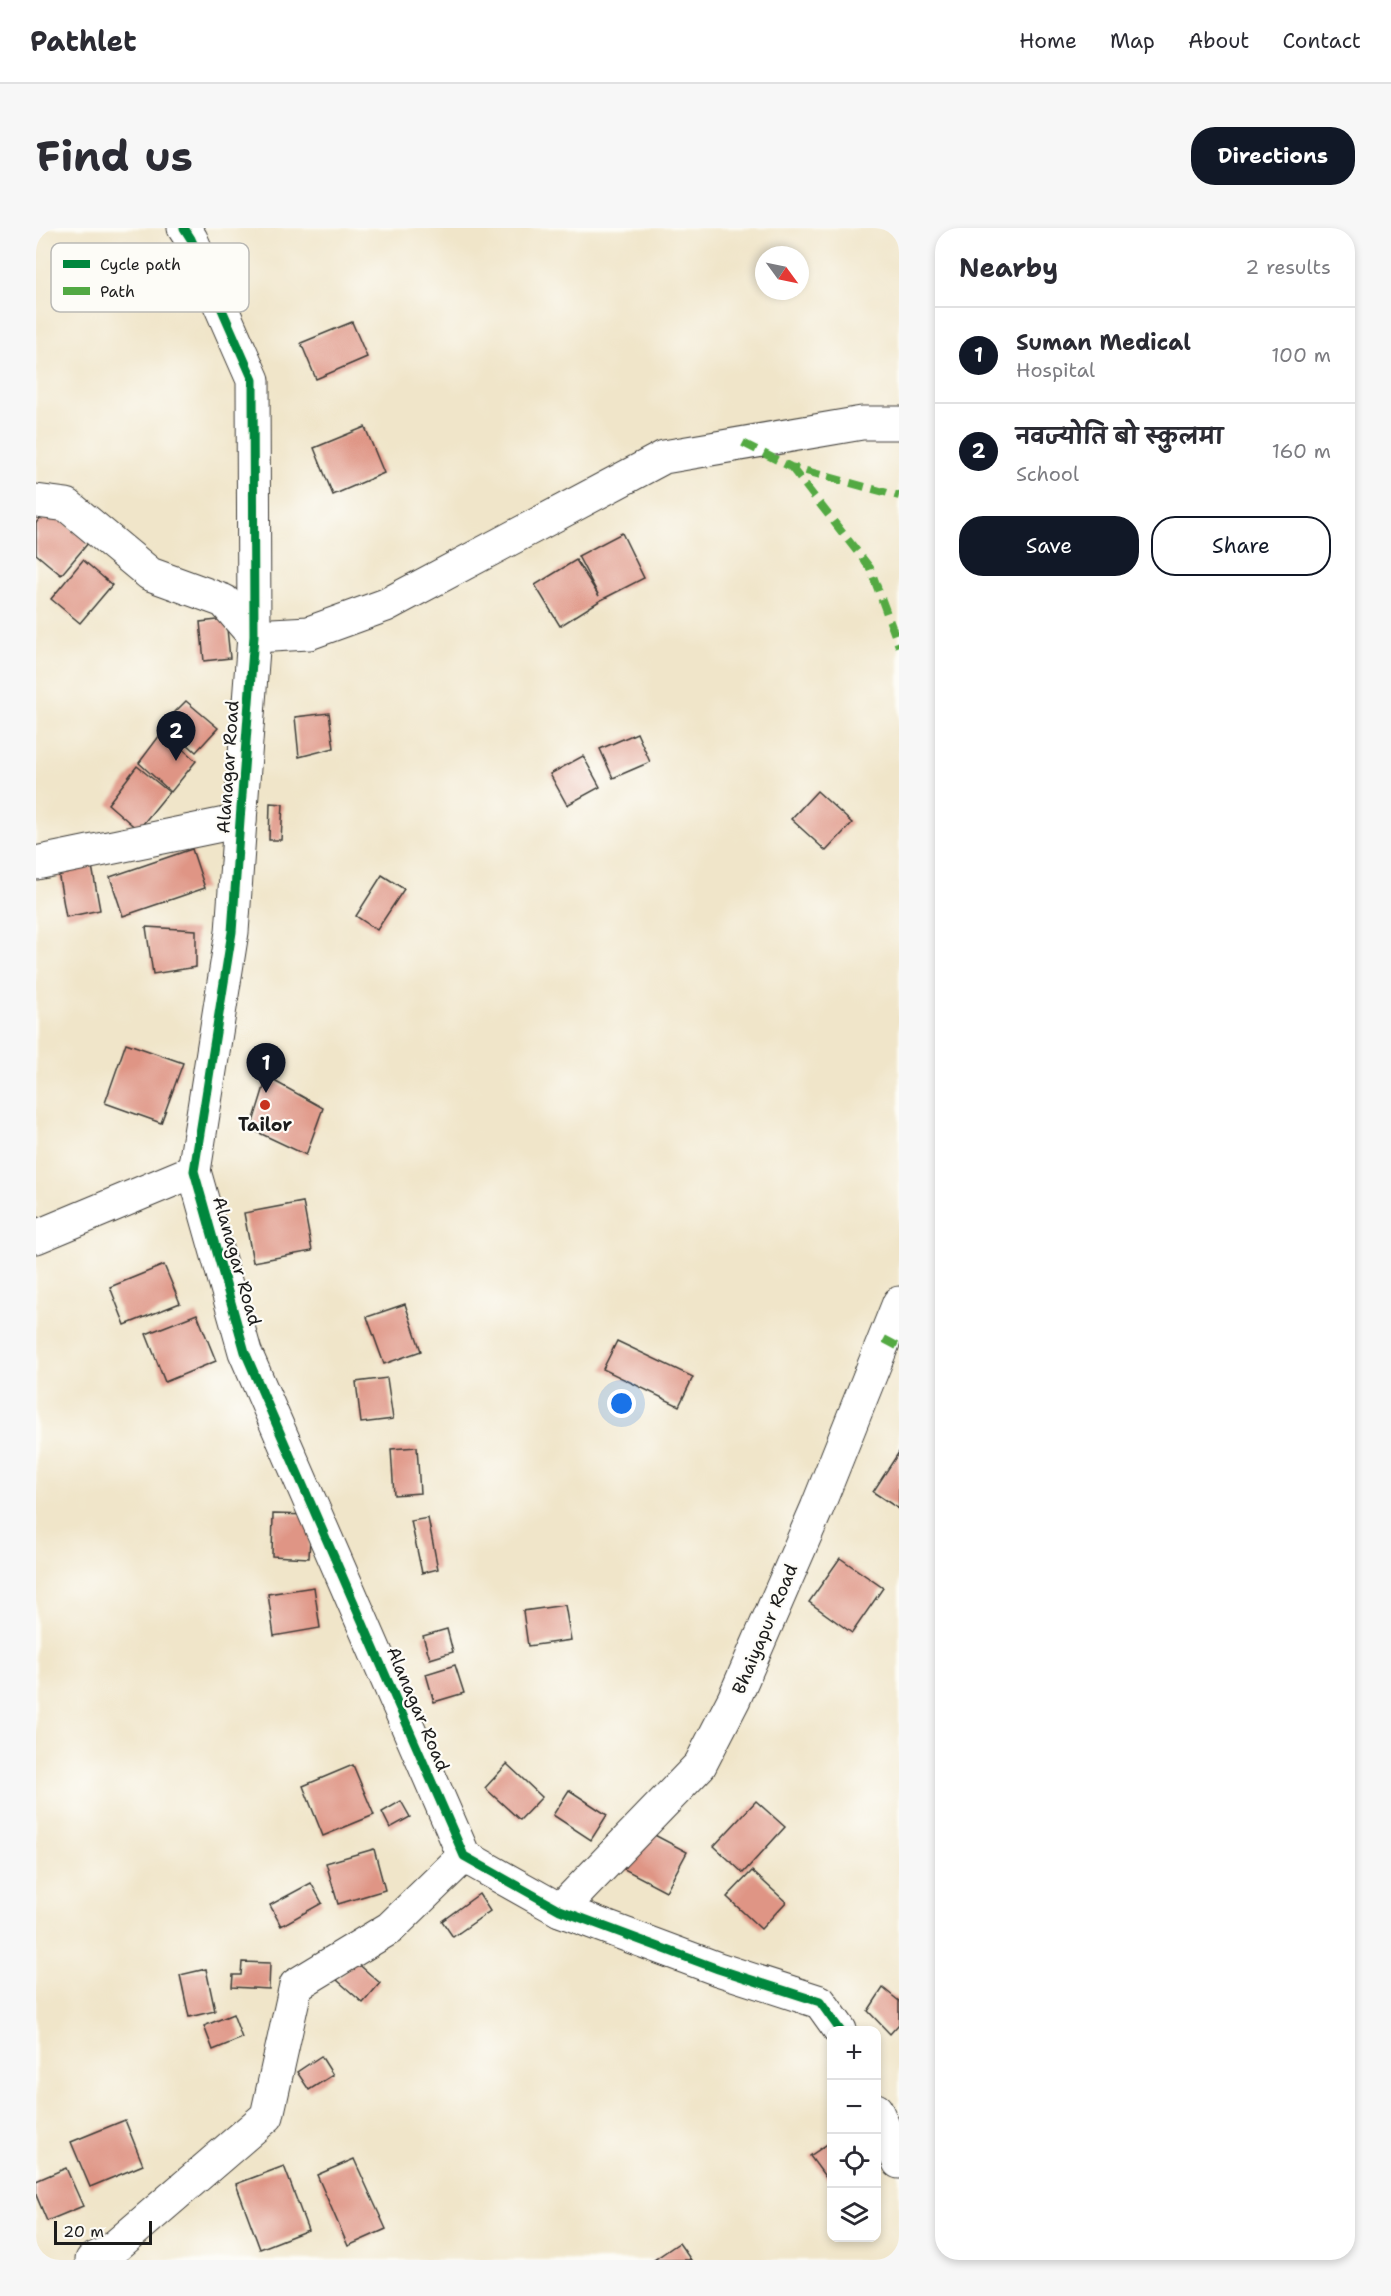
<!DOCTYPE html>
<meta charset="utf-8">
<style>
:root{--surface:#fff;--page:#f7f7f7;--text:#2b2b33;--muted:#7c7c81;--line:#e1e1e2;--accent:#111827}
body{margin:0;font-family:"Shantell Sans","Playpen Sans Deva",sans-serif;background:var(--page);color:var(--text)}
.controls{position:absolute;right:18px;bottom:18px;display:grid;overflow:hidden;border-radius:12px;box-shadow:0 3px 9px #0003}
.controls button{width:54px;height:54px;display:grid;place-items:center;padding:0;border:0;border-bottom:2px solid var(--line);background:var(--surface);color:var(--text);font:30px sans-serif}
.compass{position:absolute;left:719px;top:18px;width:54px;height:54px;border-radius:50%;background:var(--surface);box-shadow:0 3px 9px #0003;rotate:123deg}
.scale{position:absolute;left:18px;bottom:15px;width:98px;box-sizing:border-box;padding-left:6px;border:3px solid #1c1c1c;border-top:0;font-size:16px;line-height:21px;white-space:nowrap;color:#1c1c1c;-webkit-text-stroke:4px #fdfcf7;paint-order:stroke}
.you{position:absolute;left:586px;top:1176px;width:21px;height:21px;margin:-15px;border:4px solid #fff;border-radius:50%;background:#1a73e8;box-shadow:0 0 0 9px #1a73e833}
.badge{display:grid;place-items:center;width:39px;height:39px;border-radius:50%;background:var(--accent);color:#fff;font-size:20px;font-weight:700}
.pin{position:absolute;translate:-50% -50px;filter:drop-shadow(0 2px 3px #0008)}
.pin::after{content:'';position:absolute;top:32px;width:21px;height:18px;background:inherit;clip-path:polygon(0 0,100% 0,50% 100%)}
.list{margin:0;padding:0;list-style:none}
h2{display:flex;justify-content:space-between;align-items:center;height:78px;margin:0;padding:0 24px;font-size:26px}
h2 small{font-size:20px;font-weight:400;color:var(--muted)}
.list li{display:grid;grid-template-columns:39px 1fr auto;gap:18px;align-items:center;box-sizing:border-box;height:96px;padding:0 24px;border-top:2px solid var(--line)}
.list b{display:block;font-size:22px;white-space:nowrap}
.list p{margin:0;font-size:20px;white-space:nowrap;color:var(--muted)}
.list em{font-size:20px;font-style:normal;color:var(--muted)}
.actions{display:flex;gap:12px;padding:18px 24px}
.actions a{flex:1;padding:14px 0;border:2px solid var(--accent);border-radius:24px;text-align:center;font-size:21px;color:var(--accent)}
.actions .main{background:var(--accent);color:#fff}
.icon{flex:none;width:33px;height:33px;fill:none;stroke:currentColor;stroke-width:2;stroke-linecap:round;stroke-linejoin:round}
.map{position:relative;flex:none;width:863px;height:2032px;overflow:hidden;border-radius:24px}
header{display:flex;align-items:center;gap:36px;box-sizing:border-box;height:84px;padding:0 30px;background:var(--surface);border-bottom:2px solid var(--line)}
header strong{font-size:28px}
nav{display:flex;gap:33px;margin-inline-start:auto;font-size:21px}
.intro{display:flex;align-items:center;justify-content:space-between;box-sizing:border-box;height:144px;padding:0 36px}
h1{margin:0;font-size:42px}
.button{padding:15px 27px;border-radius:24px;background:var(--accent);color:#fff;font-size:21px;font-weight:700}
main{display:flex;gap:36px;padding:0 36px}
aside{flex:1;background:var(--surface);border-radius:24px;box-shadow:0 3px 9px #0003}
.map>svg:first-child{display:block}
.building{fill:#df9585}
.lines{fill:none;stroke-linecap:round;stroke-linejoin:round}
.minor-casing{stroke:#3c3a36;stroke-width:35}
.minor{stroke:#fff;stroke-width:33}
.quiet{stroke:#52a943;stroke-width:8;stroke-dasharray:15 8;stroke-linecap:butt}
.cycleway-casing{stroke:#fdfcf7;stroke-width:13}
.cycleway{stroke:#00873e;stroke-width:9}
.poi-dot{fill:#c8321e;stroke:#fdfcf7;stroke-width:2}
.labels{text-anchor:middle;stroke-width:4.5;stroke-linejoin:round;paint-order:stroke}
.street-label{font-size:18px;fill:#1c1c1c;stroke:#fdfcf7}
.poi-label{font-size:18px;font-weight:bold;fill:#1c1c1c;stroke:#fdfcf7}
.key{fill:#fdfcf7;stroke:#bab9b5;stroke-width:1.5}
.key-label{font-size:16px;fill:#1c1c1c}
</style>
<header>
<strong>Pathlet</strong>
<nav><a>Home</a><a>Map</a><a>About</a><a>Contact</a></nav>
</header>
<div class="intro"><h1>Find us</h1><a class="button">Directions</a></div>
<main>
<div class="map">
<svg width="863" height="2032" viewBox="0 0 863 2032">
<rect width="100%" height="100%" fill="#fdfcf7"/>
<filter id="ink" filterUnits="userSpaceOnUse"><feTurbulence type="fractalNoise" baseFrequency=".0167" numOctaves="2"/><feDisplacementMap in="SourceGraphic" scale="12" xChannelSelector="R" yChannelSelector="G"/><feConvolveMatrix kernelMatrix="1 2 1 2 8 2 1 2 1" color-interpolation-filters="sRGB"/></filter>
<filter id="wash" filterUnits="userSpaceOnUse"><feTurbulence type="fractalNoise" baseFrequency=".008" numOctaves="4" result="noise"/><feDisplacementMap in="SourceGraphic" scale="24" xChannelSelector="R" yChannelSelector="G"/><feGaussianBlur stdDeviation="1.35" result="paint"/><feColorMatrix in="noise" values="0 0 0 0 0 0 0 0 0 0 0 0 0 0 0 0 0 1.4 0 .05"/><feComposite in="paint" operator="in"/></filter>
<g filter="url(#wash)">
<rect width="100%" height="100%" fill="#f0e5c9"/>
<g id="blocks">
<g class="building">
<path d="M316,94L331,129L280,151L265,115Z"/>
<path d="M329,199L348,245L297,267L278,220Z"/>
<path d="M12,280L53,314L25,347L0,326V295Z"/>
<path d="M586,305L608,350L565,372L524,398L499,357L540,332L563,368L542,328Z"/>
<path d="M47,332L76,357L44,395L15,371Z"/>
<path d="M190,391L194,430L168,433L164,394Z"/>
<path d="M150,473L182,500L160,524L128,495Z"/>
<path d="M293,485L298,520L263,529L259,489Z"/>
<path d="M127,503L160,533L135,564L103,535Z"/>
<path d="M601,505L614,534L577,550L564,521Z"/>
<path d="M547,528L564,559L531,577L514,546Z"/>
<path d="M101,538L133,564L102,602L72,576Z"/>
<path d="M781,563L816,595L790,623L755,591Z"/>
<path d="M234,575L247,576L245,612H233Z"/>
<path d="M156,621L169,660L87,688L74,649Z"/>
<path d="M56,638L64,682L30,689L22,644Z"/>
<path d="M346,647L368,661L341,702L320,688Z"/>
<path d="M110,699L160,702V739L117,746Z"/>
<path d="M90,815L147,835L125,895L69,875Z"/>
<path d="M231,849L287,880L270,927L215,901Z"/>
<path d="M267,974L276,1023L217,1034L208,985Z"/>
<path d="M128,1037L144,1075L89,1097L74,1059Z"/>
<path d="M369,1076L385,1123L348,1136L331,1089Z"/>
<path d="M161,1086L180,1133L129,1154L110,1106Z"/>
<path d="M581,1113L657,1149L643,1178L567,1141Z"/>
<path d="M351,1150L357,1191L325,1195L320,1154Z"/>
<path d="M381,1219L384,1265L358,1267L355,1221Z"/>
<path d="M863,1224V1281L837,1264Z"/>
<path d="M237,1286L275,1287L273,1330L236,1328Z"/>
<path d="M392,1290L402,1341L386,1345L375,1293Z"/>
<path d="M804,1330L847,1360L816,1405L773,1374Z"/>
<path d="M278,1359L284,1400L238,1408L232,1366Z"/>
<path d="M529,1377L535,1412L492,1418L487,1383Z"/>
<path d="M411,1401L417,1424L394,1431L387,1408Z"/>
<path d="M419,1437L428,1465L398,1474L390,1446Z"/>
<path d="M471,1536L506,1569L484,1592L449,1560Z"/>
<path d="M317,1537L338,1587L287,1608L267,1558Z"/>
<path d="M533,1562L571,1587L555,1612L517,1587Z"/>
<path d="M365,1573L374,1589L354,1600L346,1584Z"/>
<path d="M720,1573L749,1599L707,1645L678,1618Z"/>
<path d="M609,1602L651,1624L630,1663L588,1641Z"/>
<path d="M338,1621L349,1662L302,1676L290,1635Z"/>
<path d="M716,1643L750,1674L725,1701L691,1669Z"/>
<path d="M275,1655L286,1675L245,1698L234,1677Z"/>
<path d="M443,1666L454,1683L417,1709L406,1693Z"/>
<path d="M319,1733L344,1755L327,1775L301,1752Z"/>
<path d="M206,1734L234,1735L233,1761L196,1759L197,1747H205Z"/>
<path d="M170,1741L179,1783L153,1789L144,1747Z"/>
<path d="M847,1760L863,1773V1796L854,1806L832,1783Z"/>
<path d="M197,1786L206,1810L177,1822L168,1798Z"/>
<path d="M285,1828L297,1847L273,1862L261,1844Z"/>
<path d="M89,1892L107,1937L54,1959L35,1914Z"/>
<path d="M796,1913V1958L774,1928Z"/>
<path d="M318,1931L350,2001L312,2018L281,1947Z"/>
<path d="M248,1938L272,2002L224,2021L200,1956Z"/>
<path d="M30,1940L47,1978L11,1993L0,1967V1953Z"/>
<path d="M643,2015L655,2032H618Z"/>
</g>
</g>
</g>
<g filter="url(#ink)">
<use href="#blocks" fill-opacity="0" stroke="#3c3a36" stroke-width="1.5"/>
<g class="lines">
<g class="minor-casing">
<g id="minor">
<path d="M148,0L155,11L217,152L218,408L204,593L196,704L158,943L209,1124L428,1628L524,1682L682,1741L784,1774L804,1802"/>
<path d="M0,273L31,277L114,346L188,373L218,408"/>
<path d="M218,408L273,405L350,377L628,229L826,195H863"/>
<path d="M0,635L204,593"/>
<path d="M0,1009L158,943"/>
<path d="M524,1682L664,1537L698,1471L781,1280L863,1075"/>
<path d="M840,1882L863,1934"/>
<path d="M56,2032L73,2024L231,1888L260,1757L354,1700L428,1628"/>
</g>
</g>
<use href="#minor" class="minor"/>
<g class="quiet">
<path d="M707,215L755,239L863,268"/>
<path d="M755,239L834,340L863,418"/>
<path d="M848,1111L863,1119"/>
</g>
<g class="cycleway-casing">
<path id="cycleway" d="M148,0L155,11L217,152L218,408L204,593L196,704L158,943L209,1124L428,1628L524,1682L682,1741L784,1774L804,1802"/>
</g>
<use href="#cycleway" class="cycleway"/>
</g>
</g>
<circle class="poi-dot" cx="229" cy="877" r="6"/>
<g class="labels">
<g class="street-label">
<text transform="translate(192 539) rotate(-86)" y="6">Alanagar Road</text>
<text transform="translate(201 1033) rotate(74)" y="6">Alanagar Road</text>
<text transform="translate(729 1401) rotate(-67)" y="6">Bhaiyapur Road</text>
<text transform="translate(382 1481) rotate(67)" y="6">Alanagar Road</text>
</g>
<g class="poi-label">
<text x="229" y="903">Tailor</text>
</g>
</g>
<rect x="15" y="15" width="198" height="69" rx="9" class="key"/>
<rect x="27" y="32" width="27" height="8" fill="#00873e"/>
<rect x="27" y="59" width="27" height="8" fill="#52a943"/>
<g class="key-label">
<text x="64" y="42">Cycle path</text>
<text x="64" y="69">Path</text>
</g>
</svg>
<div class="controls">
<button>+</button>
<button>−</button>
<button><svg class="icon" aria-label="locate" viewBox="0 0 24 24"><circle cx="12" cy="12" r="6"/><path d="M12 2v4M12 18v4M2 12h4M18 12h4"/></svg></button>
<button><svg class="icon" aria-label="layers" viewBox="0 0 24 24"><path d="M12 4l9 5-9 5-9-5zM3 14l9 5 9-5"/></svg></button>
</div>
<svg class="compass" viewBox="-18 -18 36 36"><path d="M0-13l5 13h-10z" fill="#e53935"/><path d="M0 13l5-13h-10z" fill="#7c7c81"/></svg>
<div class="scale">20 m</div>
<div class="you"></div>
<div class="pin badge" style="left:230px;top:865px">1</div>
<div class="pin badge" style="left:140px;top:533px">2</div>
</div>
<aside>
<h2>Nearby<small>2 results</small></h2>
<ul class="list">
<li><span class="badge">1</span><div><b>Suman Medical</b><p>Hospital</p></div><em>100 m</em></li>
<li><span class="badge">2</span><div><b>नवज्याेति बाे स्कुलमा</b><p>School</p></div><em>160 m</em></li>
</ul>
<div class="actions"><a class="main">Save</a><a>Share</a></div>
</aside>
</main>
